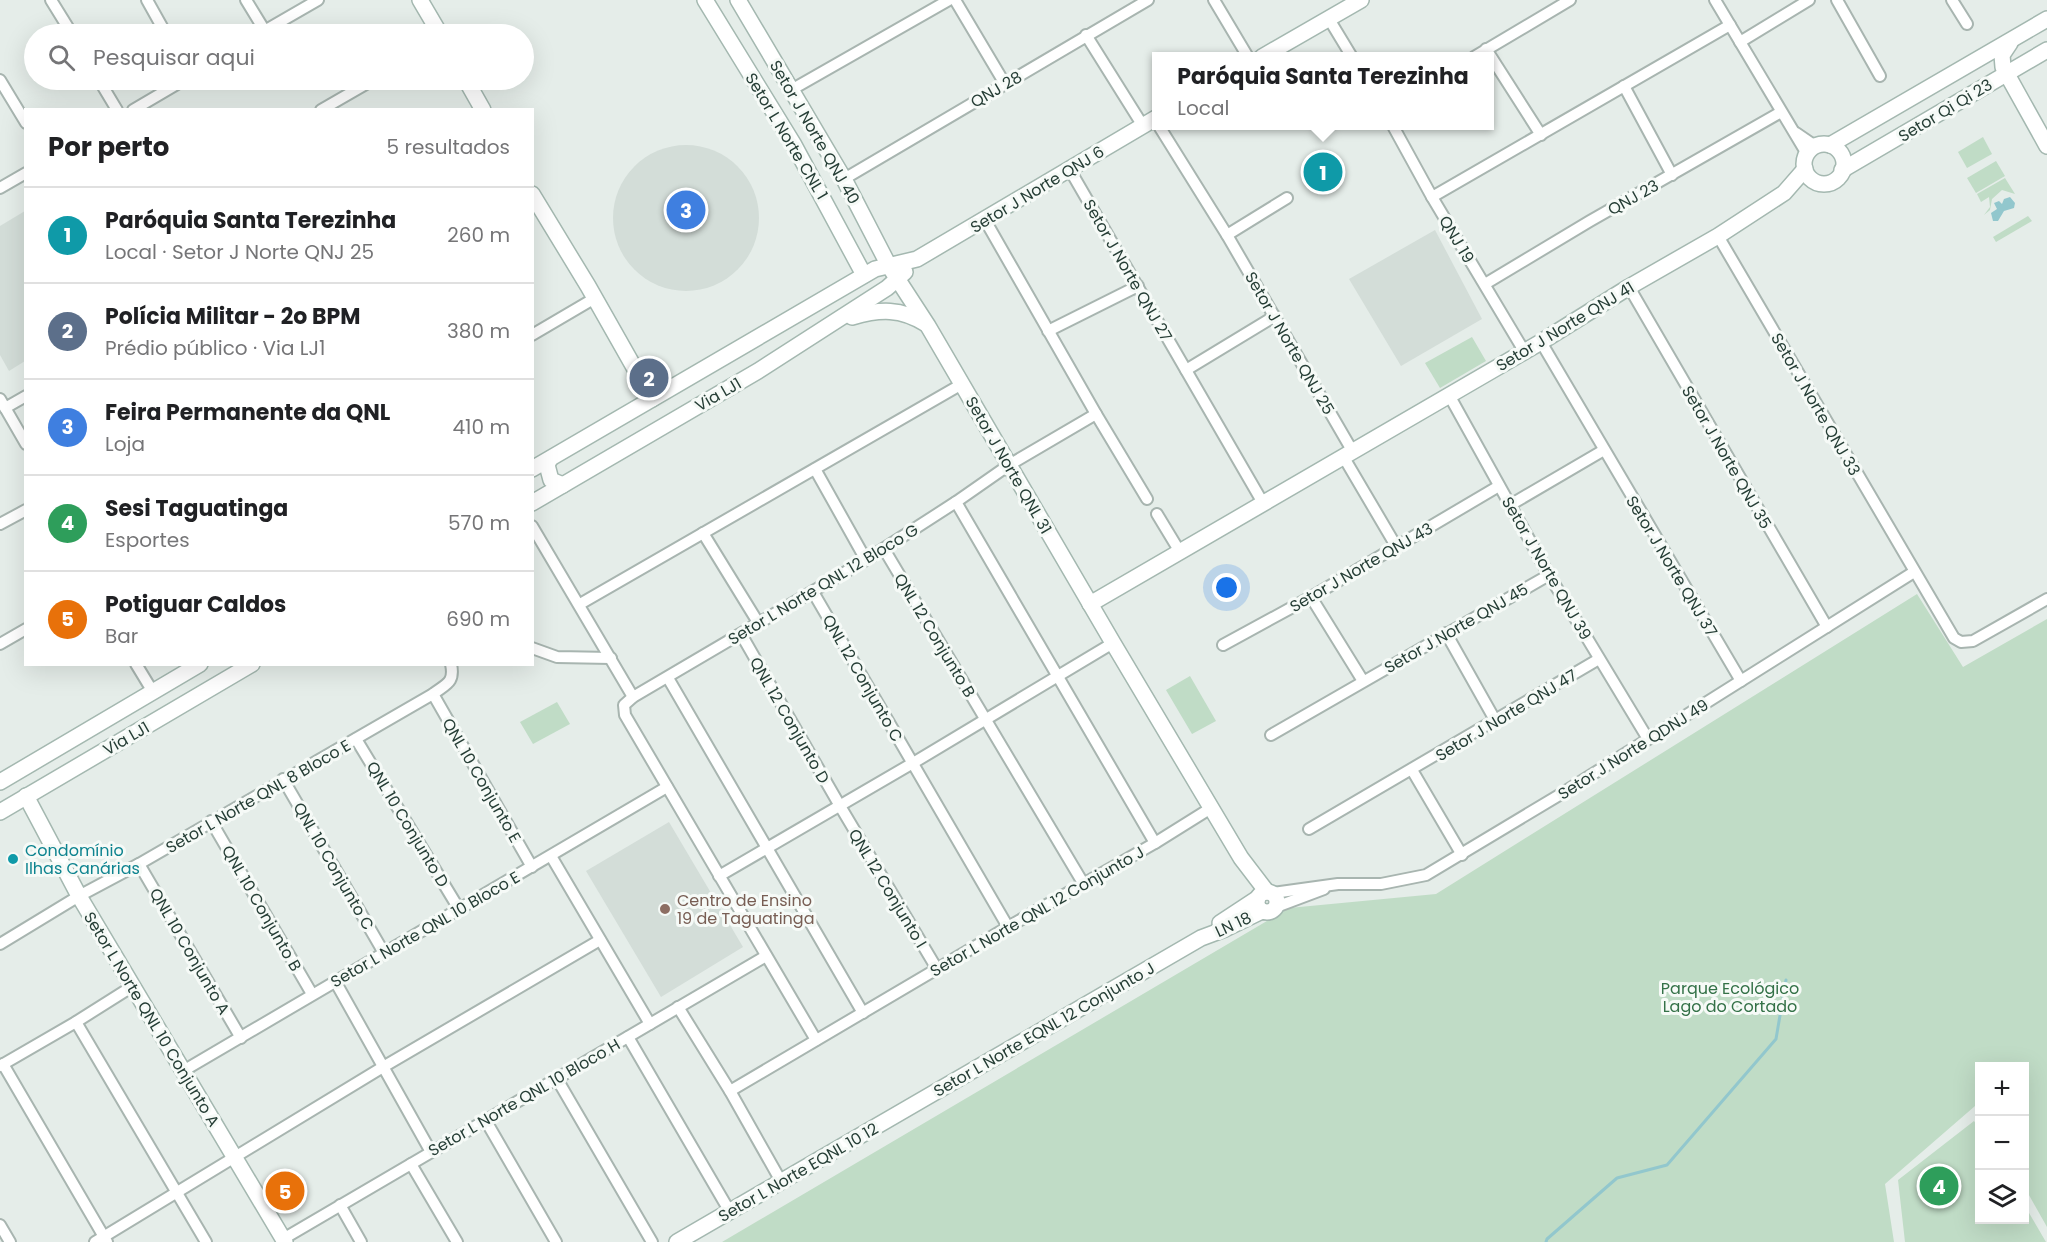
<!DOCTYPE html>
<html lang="pt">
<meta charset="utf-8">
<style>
:root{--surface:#fff;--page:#f2f2f2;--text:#202124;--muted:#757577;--line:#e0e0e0;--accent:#b45309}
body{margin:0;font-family:Poppins,sans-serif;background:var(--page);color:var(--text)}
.controls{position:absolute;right:18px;bottom:18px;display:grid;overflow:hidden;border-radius:0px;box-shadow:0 6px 24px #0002}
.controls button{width:54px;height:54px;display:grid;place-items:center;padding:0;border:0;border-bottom:2px solid var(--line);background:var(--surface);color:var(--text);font:30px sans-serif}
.you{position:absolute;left:1227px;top:588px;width:21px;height:21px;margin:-15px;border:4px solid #fff;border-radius:50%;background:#1a73e8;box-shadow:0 0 0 9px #1a73e833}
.badge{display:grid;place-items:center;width:39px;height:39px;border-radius:50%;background:var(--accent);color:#fff;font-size:20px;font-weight:700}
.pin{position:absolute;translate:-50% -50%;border:3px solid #fff;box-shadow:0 2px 6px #0006}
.popup{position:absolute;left:1152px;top:52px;width:342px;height:78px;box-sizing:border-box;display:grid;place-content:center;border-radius:0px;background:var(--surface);filter:drop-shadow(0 2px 4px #0005);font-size:20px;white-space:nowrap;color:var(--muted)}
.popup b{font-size:22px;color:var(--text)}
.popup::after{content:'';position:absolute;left:50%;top:100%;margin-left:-12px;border:12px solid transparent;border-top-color:var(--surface)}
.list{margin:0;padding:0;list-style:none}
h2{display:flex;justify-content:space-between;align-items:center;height:78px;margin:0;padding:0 24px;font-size:26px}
h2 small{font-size:20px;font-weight:400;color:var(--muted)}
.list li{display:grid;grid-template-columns:39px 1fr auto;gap:18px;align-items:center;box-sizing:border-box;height:96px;padding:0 24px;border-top:2px solid var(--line)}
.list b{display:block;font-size:22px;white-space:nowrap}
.list p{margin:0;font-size:20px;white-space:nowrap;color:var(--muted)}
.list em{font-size:20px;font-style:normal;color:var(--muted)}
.icon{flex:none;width:33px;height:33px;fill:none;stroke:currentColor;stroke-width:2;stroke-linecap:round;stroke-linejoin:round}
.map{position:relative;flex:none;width:2047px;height:1242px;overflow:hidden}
.search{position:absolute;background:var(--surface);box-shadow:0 6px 24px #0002;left:24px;top:24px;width:510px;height:66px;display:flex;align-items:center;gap:15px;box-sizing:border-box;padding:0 21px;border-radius:33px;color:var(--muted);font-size:22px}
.panel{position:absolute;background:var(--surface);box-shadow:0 6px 24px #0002;left:24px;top:108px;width:510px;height:558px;border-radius:0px}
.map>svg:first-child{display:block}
.built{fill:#d3ddd8}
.green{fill:#c0dcc6}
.water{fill:#92c7cd}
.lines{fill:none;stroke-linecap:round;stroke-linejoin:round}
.stream{stroke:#92c7cd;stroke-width:3}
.street-casing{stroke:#a8b5b0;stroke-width:14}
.secondary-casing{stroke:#a4b8b0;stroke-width:18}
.street{stroke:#fff;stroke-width:10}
.secondary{stroke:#fff;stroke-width:15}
.culture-dot{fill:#0f9aa8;stroke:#f6faf7;stroke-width:2}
.education-dot{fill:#8d6e63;stroke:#f6faf7;stroke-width:2}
.labels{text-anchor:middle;stroke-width:6;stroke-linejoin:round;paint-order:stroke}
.street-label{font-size:16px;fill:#263e36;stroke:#f6faf7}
.culture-label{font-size:16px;fill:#0d838f;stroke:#f6faf7;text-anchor:start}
.education-label{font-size:16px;fill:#785e54;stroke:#f6faf7;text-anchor:start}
.park-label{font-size:16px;fill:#337147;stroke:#f6faf7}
</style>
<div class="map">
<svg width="2047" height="1242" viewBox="0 0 2047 1242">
<rect width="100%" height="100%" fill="#e5ede9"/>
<g class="built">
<circle cx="686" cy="218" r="73"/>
<path d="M25,211V361L9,371L0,355V226Z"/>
<path d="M1435,230L1482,319L1401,366L1349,279Z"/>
<path d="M669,822L743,947L661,997L586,871Z"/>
</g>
<g class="green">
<path d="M1983,137L1992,154L1967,168L1958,152Z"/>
<path d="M1996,161L2005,176L1976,193L1967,178Z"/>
<path d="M2005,178L2015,194L2002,190L1992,199L1990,210L1984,215L1990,207L1989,197L1981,202L1977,194Z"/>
<path d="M2028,216L2032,221L1996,242L1993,237Z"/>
<path d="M1472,337L1486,361L1440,388L1425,363Z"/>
<path d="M1917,594L1963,667L2047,619V1227L2025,1188L2024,1066H1980L1979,1112L1975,1106L1885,1184L1894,1242H722L1289,908L1436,894Z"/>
<path d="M1190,676L1216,721L1192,734L1166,690Z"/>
<path d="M557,702L570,724L533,744L520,722Z"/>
<path d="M1974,1121L1980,1130V1220H2024L2025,1206L2046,1242H1905L1898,1180Z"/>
</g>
<path class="water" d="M2010,197L2015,203L2014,208L2004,211L1998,221H1993L1991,213L1997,209L1994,203L1999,201L2002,204L2004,199Z"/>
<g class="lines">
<path class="stream" d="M1546,1242L1547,1239L1617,1178L1667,1165L1776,1039L1786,980"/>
<g class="street-casing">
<g id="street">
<path d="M51,0L72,34"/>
<path d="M147,0L166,34"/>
<path d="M246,0L265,31"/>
<path d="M955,0L1005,84"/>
<path d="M1214,0L1248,57"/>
<path d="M1715,0L1807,154"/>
<path d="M1837,0L1880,76"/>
<path d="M1952,0L1967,24"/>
<path d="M1329,19L1352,57"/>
<path d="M259,34L318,0"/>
<path d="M1086,35L1143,126"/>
<path d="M1740,42L1809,0"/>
<path d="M1486,49L1541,135"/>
<path d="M1474,57L1570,0"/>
<path d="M0,80L26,123"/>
<path d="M99,80L117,110"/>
<path d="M1624,86L1672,175"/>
<path d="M791,90L949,0"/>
<path d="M133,110L184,80"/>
<path d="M321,110L373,80"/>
<path d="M1159,126L1227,235L1353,452"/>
<path d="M1393,126L1432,197L1524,351"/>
<path d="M1796,133L1815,146"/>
<path d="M1070,170L1263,503"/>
<path d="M844,179L1148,0"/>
<path d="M0,188L26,173"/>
<path d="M1432,197L1730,25"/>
<path d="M985,220L1096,414L1147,499"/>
<path d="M1227,235L1287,198"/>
<path d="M1718,236L1954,638L1961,642L1973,641L2047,599"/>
<path d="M1485,284L1590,221L1781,112"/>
<path d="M1629,287L1827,627"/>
<path d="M1048,331L1138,286"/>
<path d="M532,335L595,298"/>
<path d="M1541,342L1741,681"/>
<path d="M1186,370L1275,316"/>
<path d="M1449,395L1549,575L1648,739"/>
<path d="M0,399L26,444"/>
<path d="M5,408L26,396"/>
<path d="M1343,456L1396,546"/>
<path d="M815,469L866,560"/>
<path d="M956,502L1155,843"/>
<path d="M1510,505L1604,450"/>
<path d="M1157,514L1180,552"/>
<path d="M0,524L26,510"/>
<path d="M532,526L633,697"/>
<path d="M703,533L759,624"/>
<path d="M884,549L1083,883"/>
<path d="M813,592L1008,927"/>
<path d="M1311,597L1363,681"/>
<path d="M580,604L962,384"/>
<path d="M1446,633L1495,720"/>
<path d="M741,634L840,806L937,969"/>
<path d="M0,644L26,629"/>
<path d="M1223,645L1311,597L1499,486"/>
<path d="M532,648L557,657L611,658"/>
<path d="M136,664L153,692"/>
<path d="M668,678L863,1013"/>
<path d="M433,694L532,867"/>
<path d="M1271,735L1549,575"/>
<path d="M356,739L459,909"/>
<path d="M1412,770L1462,855"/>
<path d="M283,779L384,953"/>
<path d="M211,821L312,994"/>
<path d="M1309,829L1599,659"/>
<path d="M551,856L650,1024"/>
<path d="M139,864L241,1038"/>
<path d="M719,876L913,763L1113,643"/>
<path d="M1273,893L1338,884H1381L1426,875L1561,794L1914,572"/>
<path d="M1276,907L1324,889"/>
<path d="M0,944L79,896L139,864L433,694C446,684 455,683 451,664"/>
<path d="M335,981L431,1152"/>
<path d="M678,1007L730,1091L782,1183"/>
<path d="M76,1022L206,1242"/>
<path d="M628,1037L730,1212"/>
<path d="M816,1040L625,715L624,705L633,697L866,560L956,502L1009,465L1096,414"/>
<path d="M3,1064L107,1242"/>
<path d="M0,1066L76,1022L133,986"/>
<path d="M183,1071L667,787"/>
<path d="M557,1079L652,1242"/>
<path d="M730,1091L1008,927L1155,843L1211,808"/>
<path d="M486,1121L556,1242"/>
<path d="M411,1164L457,1242"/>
<path d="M340,1205L361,1242"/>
<path d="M0,1225L10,1242"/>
<path d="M283,1239L766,956"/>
<path d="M95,1242L383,1067L600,940"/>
</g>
</g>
<g class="secondary-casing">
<g id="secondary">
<path d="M420,0L440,34"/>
<path d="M705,0L794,145L864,275"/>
<path d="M738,0L844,179L889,266L928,326L1113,643L1241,858L1267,892"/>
<path d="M2010,43L2002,55L2003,67L2047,146"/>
<path d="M1262,57L1361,0"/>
<path d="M466,80L483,110"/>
<circle cx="1824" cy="164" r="20"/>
<path d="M1830,145L2047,19"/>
<path d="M1842,170L2047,50"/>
<path d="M532,194L588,286L652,399"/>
<path d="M852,317C880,309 901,308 926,324"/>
<path d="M550,459L547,465L551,480L563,485"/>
<path d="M532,469L875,269L917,259L1156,118"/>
<path d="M532,503L758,371L887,288L905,272"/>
<path d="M1090,604L1541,342L1629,287L1718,236L1784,193L1805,169"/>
<path d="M0,782L200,664"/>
<path d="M26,796L79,896L285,1242"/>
<path d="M0,812L252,664"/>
<circle cx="1267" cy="902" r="10"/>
<path d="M1220,923L1258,898"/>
<path d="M677,1242L1201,938L1225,929L1262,911"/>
</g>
</g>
<use href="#street" class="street"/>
<use href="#secondary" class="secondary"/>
</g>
<circle class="culture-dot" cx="13" cy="859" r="6"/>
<circle class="education-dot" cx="665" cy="909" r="6"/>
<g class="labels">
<g class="street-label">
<text transform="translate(996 89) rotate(-30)" y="6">QNJ 28</text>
<text transform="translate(1945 110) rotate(-31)" y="6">Setor Qi Qi 23</text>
<text transform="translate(815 132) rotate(60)" y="6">Setor J Norte QNJ 40</text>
<text transform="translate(787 136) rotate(59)" y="6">Setor L Norte CNL 1</text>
<text transform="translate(1037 189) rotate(-31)" y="6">Setor J Norte QNJ 6</text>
<text transform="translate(1633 197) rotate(-29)" y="6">QNJ 23</text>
<text transform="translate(1457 239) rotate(59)" y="6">QNJ 19</text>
<text transform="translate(1128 270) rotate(60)" y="6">Setor J Norte QNJ 27</text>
<text transform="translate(1565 326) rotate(-31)" y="6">Setor J Norte QNJ 41</text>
<text transform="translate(1290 343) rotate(60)" y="6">Setor J Norte QNJ 25</text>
<text transform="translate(718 394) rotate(-30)" y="6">Via LJ1</text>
<text transform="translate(1816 404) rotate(60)" y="6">Setor J Norte QNJ 33</text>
<text transform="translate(1727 457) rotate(60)" y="6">Setor J Norte QNJ 35</text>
<text transform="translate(1009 465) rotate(60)" y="6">Setor J Norte QNL 31</text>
<text transform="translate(1672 566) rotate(59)" y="6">Setor J Norte QNJ 37</text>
<text transform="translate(1361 567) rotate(-30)" y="6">Setor J Norte QNJ 43</text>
<text transform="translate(1547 568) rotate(60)" y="6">Setor J Norte QNJ 39</text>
<text transform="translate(823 584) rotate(-31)" y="6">Setor L Norte QNL 12 Bloco G</text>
<text transform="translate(1456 628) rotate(-30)" y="6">Setor J Norte QNJ 45</text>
<text transform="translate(935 635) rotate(59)" y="6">QNL 12 Conjunto B</text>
<text transform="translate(863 678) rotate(60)" y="6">QNL 12 Conjunto C</text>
<text transform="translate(1506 715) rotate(-31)" y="6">Setor J Norte QNJ 47</text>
<text transform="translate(790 720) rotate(60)" y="6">QNL 12 Conjunto D</text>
<text transform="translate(126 738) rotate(-30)" y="6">Via LJ1</text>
<text transform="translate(1633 749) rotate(-32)" y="6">Setor J Norte QDNJ 49</text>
<text transform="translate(482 780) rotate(60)" y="6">QNL 10 Conjunto E</text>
<text transform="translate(258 796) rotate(-30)" y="6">Setor L Norte QNL 8 Bloco E</text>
<text transform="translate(408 824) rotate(59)" y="6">QNL 10 Conjunto D</text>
<text transform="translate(334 866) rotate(60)" y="6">QNL 10 Conjunto C</text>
<text transform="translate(888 888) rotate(59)" y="6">QNL 12 Conjunto I</text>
<text transform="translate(262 908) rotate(60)" y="6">QNL 10 Conjunto B</text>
<text transform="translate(1037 911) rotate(-30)" y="6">Setor L Norte QNL 12 Conjunto J</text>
<text transform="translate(1233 924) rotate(-25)" y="6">LN 18</text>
<text transform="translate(425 929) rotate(-30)" y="6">Setor L Norte QNL 10 Bloco E</text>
<text transform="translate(190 951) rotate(60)" y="6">QNL 10 Conjunto A</text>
<text transform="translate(152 1019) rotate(59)" y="6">Setor L Norte QNL 10 Conjunto A</text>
<text transform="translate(1044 1029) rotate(-30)" y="6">Setor L Norte EQNL 12 Conjunto J</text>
<text transform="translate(524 1097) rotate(-30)" y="6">Setor L Norte QNL 10 Bloco H</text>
<text transform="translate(798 1172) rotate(-30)" y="6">Setor L Norte EQNL 10 12</text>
</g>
<g class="culture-label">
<text x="25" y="856">Condomínio<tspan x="25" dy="18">Ilhas Canárias</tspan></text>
</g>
<g class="education-label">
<text x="677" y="906">Centro de Ensino<tspan x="677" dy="18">19 de Taguatinga</tspan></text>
</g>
<g class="park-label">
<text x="1730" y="994">Parque Ecológico<tspan x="1730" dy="18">Lago do Cortado</tspan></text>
</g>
</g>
</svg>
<div class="controls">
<button>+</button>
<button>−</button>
<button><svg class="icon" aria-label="layers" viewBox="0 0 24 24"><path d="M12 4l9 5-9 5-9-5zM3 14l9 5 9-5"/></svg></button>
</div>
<div class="you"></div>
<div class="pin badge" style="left:1323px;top:172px;background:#0f9aa8">1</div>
<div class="popup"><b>Paróquia Santa Terezinha</b>Local</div>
<div class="pin badge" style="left:649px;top:378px;background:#5c6f8a">2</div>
<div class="pin badge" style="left:686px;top:210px;background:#3f7fe0">3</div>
<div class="pin badge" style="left:1939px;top:1186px;background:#2e9e5b">4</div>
<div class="pin badge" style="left:285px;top:1191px;background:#e8710a">5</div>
<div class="search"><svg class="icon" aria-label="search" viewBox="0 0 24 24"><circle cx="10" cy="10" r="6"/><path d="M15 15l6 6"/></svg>Pesquisar aqui</div>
<section class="panel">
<h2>Por perto<small>5 resultados</small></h2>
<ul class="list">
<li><span class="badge" style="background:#0f9aa8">1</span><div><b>Paróquia Santa Terezinha</b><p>Local · Setor J Norte QNJ 25</p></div><em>260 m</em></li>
<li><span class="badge" style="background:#5c6f8a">2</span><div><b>Polícia Militar - 2o BPM</b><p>Prédio público · Via LJ1</p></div><em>380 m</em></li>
<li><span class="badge" style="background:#3f7fe0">3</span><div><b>Feira Permanente da QNL</b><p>Loja</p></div><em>410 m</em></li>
<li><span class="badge" style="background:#2e9e5b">4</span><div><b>Sesi Taguatinga</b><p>Esportes</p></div><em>570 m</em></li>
<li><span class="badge" style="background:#e8710a">5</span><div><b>Potiguar Caldos</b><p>Bar</p></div><em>690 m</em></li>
</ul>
</section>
</div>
